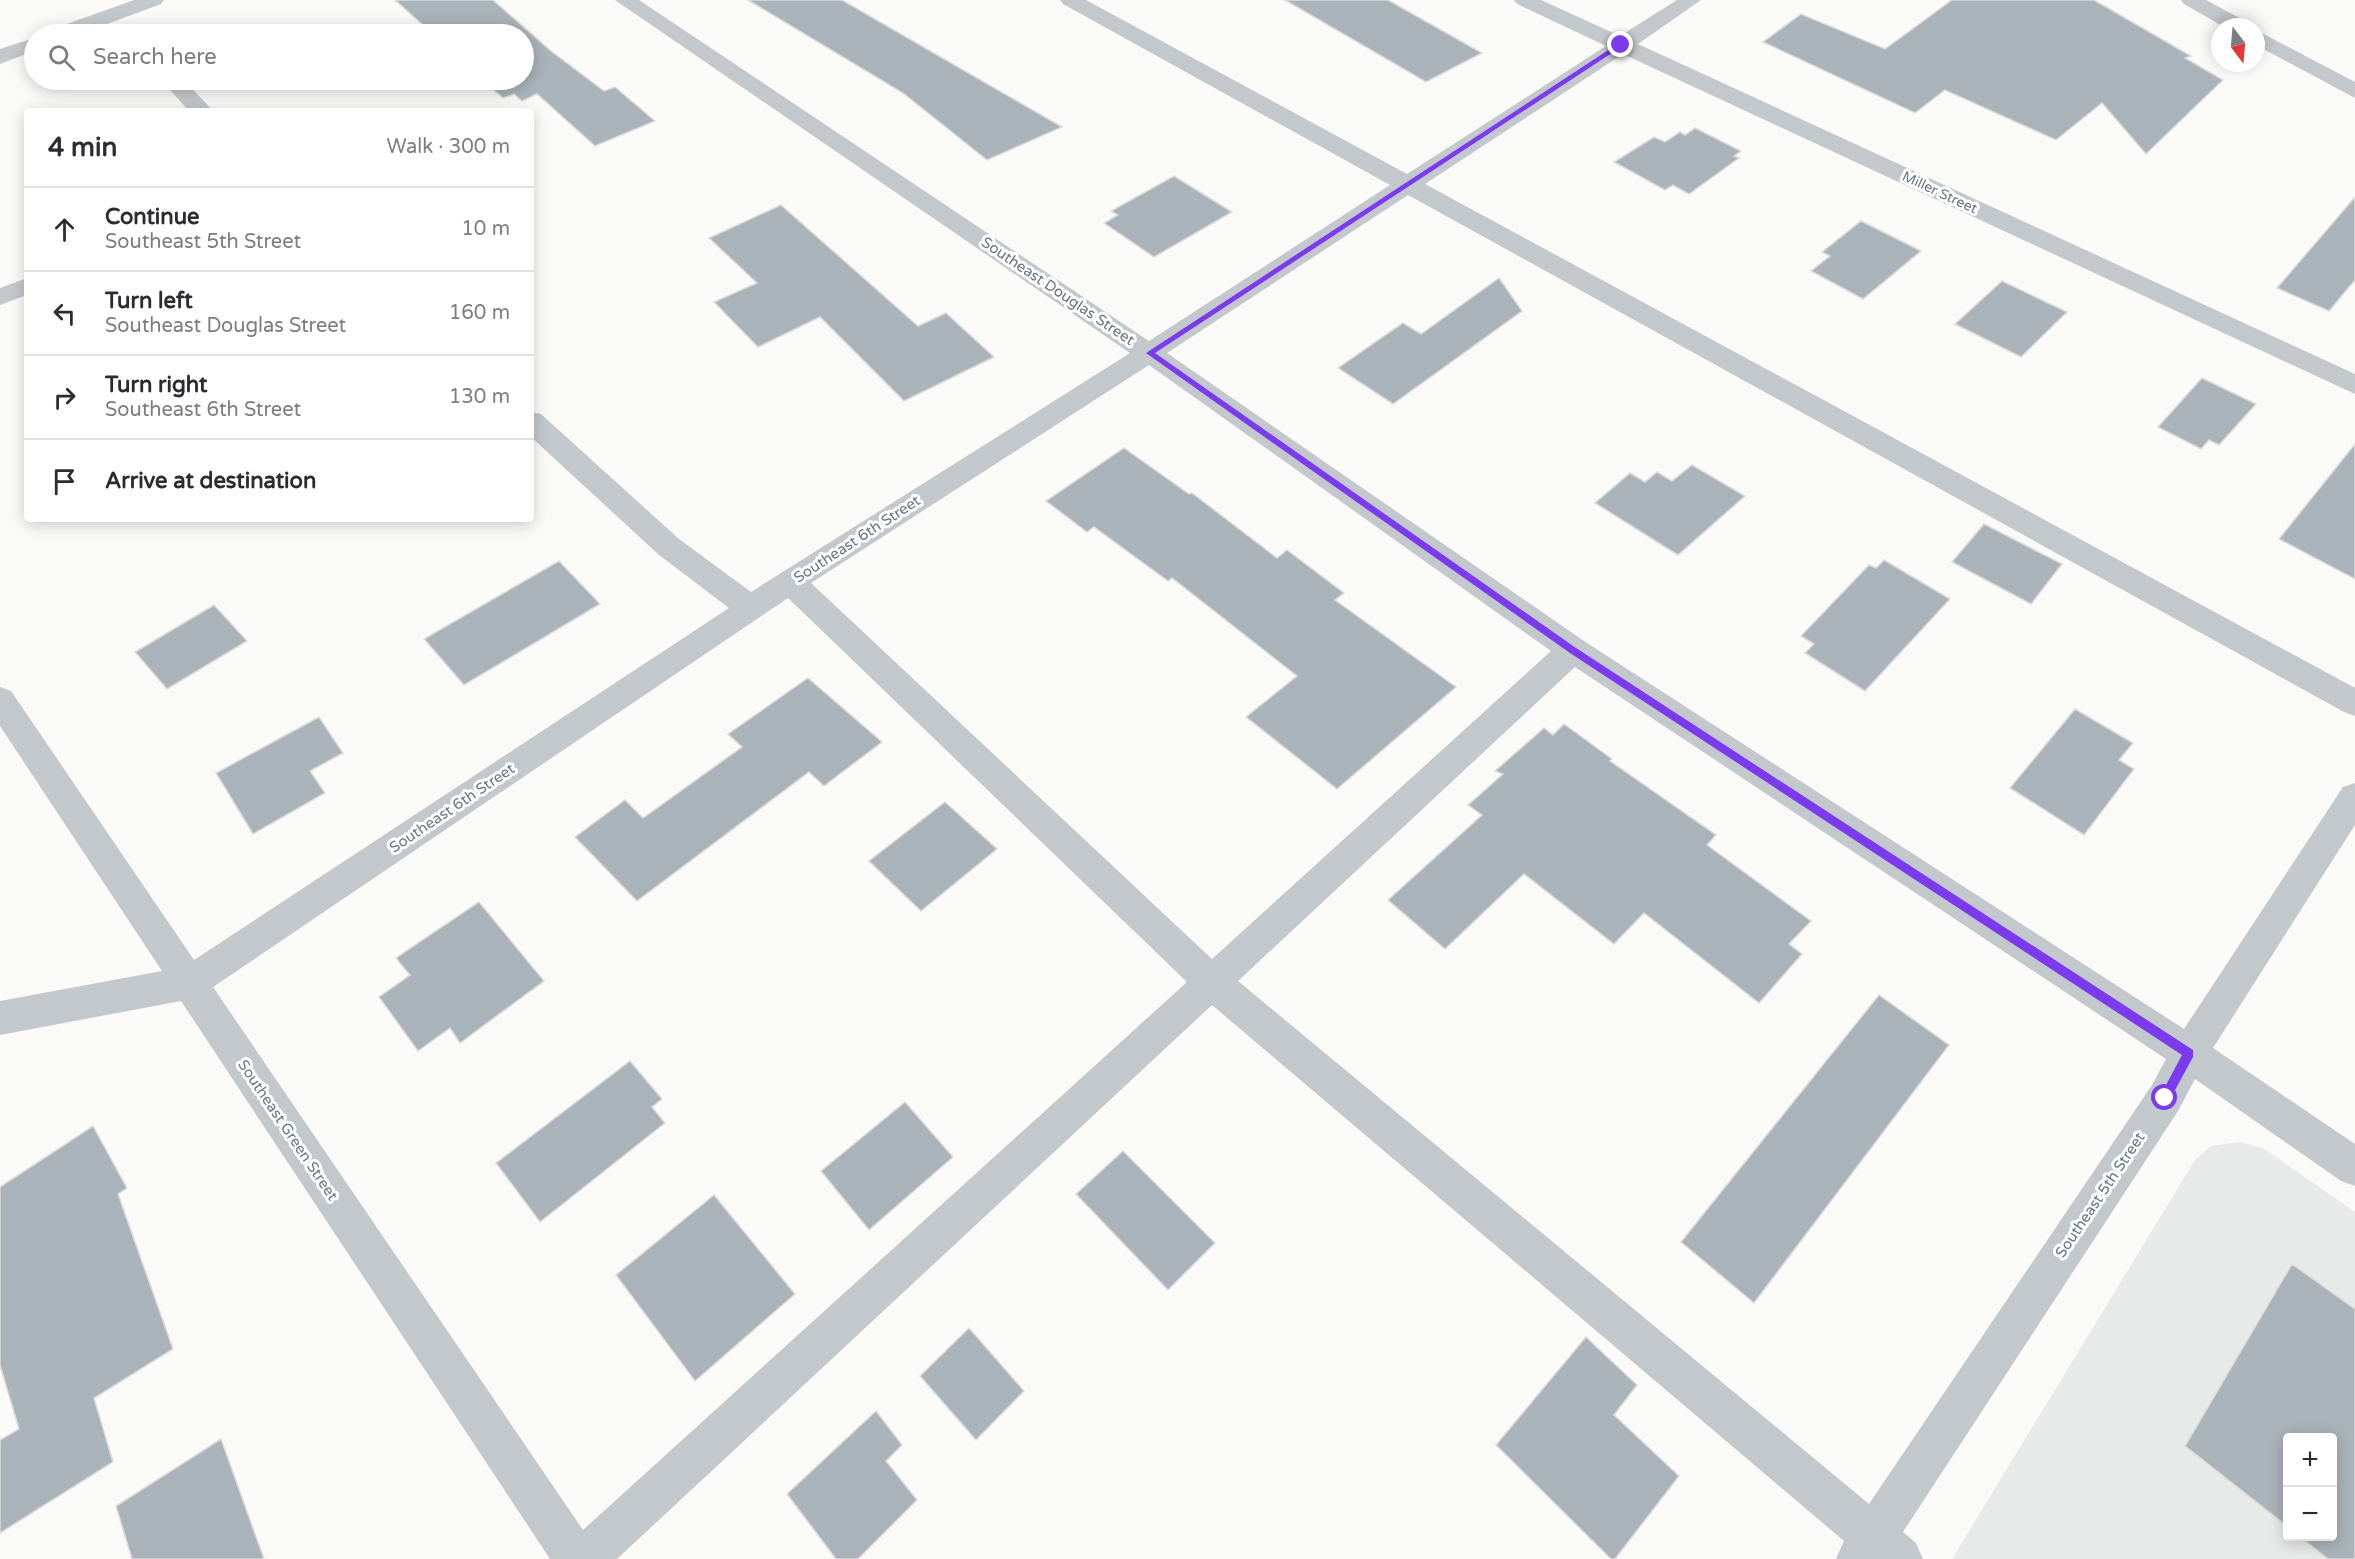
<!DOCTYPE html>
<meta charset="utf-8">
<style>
:root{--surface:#fff;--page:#f2f2f3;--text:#2b2b33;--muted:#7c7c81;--line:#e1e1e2}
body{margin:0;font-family:"Varela Round",sans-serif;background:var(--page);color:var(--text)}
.controls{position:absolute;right:18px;bottom:18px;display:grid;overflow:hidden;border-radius:6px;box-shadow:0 3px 15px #0003}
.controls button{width:54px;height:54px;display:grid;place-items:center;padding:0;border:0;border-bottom:2px solid var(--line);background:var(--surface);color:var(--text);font:30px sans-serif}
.compass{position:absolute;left:2211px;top:18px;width:54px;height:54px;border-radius:50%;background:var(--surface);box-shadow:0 3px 15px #0003;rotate:164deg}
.stop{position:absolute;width:18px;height:18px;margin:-14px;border:4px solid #7c3aed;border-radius:50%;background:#fff}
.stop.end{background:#7c3aed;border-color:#fff;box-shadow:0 2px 6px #0008}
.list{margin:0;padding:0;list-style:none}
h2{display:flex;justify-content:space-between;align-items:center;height:78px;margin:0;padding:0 24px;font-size:26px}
h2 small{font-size:20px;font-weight:400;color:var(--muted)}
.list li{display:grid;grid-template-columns:39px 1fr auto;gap:18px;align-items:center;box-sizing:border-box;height:84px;padding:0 24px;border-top:2px solid var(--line)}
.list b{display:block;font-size:22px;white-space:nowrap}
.list p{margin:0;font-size:20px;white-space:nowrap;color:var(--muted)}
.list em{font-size:20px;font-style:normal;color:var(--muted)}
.icon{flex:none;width:33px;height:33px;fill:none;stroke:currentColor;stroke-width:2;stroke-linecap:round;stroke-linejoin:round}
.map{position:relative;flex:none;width:2355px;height:1559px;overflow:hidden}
.search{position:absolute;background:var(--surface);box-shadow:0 3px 15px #0003;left:24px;top:24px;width:510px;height:66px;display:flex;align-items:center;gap:15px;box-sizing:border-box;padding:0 21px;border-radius:33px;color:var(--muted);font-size:22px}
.panel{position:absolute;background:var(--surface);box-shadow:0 3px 15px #0003;left:24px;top:108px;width:510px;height:414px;border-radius:6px}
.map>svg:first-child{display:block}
.built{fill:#e8e9e9;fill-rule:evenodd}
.building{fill:#aab3b9;stroke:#dcdcda;stroke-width:1.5}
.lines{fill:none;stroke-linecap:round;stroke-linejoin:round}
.minor{fill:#c3c8cc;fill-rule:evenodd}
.route{fill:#7c3aed}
.labels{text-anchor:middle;stroke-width:6;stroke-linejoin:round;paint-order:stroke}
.far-street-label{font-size:14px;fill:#657683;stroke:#fff}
.street-label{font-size:15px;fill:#657683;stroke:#fff}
</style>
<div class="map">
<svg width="2355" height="1559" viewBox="0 0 2355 1559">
<rect width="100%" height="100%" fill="#fafaf8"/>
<path class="built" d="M2239,1142L2263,1148L2355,1212V1559H1952L2195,1160L2211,1146ZM2288,1438H2332V1536H2288Z"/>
<g class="building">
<path d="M395,0H493L551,51L604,91L615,87L655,121L595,146L537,94L522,101L514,94L503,98L482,80H524V34H433Z"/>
<path d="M748,0H842L1062,127L987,160L903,93Z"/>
<path d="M1285,0H1388L1482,53L1426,82Z"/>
<path d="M1952,0H2094L2191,56L2185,58L2223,80L2146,154L2102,103L2056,140L1945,90L1915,113L1763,42L1801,14L1885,49Z"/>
<path d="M1695,128L1741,151L1734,156L1739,158L1689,194L1673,185L1665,190L1614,162L1654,137L1665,142L1680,132L1685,135Z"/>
<path d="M1174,176L1232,212L1154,257L1104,223L1118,215L1111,211Z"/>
<path d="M2355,197V280L2329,311L2277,288Z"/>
<path d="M781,205L918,326L946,313L994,357L904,401L820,317L758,347L714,302L757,283L709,238Z"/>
<path d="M1861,221L1921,251L1863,299L1811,271L1830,256L1822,252Z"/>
<path d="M1499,278L1522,311L1393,404L1338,368L1403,323L1421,334Z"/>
<path d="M2002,281L2067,312L2021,357L1955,324Z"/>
<path d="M2202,378L2256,404L2219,445L2209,440L2201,449L2158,427Z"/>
<path d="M2355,444V579L2279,539Z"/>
<path d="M1124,448L1189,494L1192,493L1277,558L1287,550L1344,593L1335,600L1456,687L1337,789L1246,717L1297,676L1172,578L1168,581L1094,527L1087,532L1046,501Z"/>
<path d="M1692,465L1745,496L1678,555L1595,503L1630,473L1645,482L1657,472L1672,481Z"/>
<path d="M1984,524L2062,564L2031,604L1952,562Z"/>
<path d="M1884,560L1950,599L1865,691L1805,653L1814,644L1801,636L1869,565L1876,568Z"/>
<path d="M559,561L600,604L464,685L424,639Z"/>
<path d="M214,605L247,641L167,689L135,652Z"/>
<path d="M808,678L882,742L824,786L809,772L637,901L575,837L625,800L643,818L742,747L728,734Z"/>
<path d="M2075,709L2133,743L2119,760L2134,769L2084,835L2010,788Z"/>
<path d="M319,717L343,753L310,771L325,793L253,834L216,773Z"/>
<path d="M1564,724L1612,759L1610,761L1716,835L1707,845L1811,921L1789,944L1802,954L1759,1003L1644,913L1614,944L1524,874L1445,949L1388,900L1482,815L1468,805L1503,774L1495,771L1544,728L1553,735Z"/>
<path d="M945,802L997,849L921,911L869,861Z"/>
<path d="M479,902L544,981L460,1043L450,1028L418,1051L379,997L410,975L396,958Z"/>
<path d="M1879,995L1949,1045L1754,1303L1681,1242Z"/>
<path d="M630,1061L662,1099L652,1107L665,1123L540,1222L496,1163Z"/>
<path d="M905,1102L953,1157L869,1230L821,1171Z"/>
<path d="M93,1126L127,1188L118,1194L173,1349L94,1398L113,1462L0,1533V1440L19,1429L0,1365V1187Z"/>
<path d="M1123,1151L1215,1243L1168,1290L1076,1194Z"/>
<path d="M714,1195L795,1294L695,1381L616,1275Z"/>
<path d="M2292,1264L2355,1309V1559H2328L2299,1536H2332V1437H2288V1527L2185,1446Z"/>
<path d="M969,1328L1024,1391L976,1440L920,1376Z"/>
<path d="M1586,1337L1637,1385L1614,1415L1679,1476L1615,1559H1611L1496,1445Z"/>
<path d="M876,1411L902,1445L886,1461L917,1500L858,1559H836L787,1494Z"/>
<path d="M221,1439L264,1559H132L116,1506Z"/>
</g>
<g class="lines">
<g class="minor">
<path d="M134,0H164L161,4L80,34H50L53,29Z"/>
<path d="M615,0H639L1149,341L1390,185L1063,4L1060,0H1086L1407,174L1606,46L1517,4L1514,0H1541L1620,36L1677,0H1701L1638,44L2355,374V394L1623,54L1425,184L2355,688V716L2344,712L1408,195L1167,353L1584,641L2184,1029L2343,787L2355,783V825L2213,1048L2355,1144V1186L2341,1181L2195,1079L2178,1111L1903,1532L1916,1543L1923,1559H1836L1844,1541L1212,1005L617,1559H550L181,1001L0,1035V1001L162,971L0,726V687L11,691L194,960L729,608L659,555L531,437V412L541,414L679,539L751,592L1130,353ZM1149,365L1551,651L1212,959L811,583ZM788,598L1187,982L583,1530L213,987ZM1575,667L2166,1059L2152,1085L1869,1504L1238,981Z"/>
<path d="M2181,0H2206L2247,22L2250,27H2224L2184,4Z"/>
<path d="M2256,30L2355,82V98L2256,45Z"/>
<path d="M34,38V51L0,64V49Z"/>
<path d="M161,80H184L213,111H189Z"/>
<path d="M27,278V295L0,305V288Z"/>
</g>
</g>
<path class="route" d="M1619,43L1624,45L1155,353L1576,648L2193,1050V1057L2169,1101H2161L2159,1098L2182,1055L1570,653L1146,353Z"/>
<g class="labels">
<g class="far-street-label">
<text transform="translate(1940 192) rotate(25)" y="5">Miller Street</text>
</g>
<g class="street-label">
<text transform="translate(1058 291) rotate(34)" y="5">Southeast Douglas Street</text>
<text transform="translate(857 539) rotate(-33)" y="5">Southeast 6th Street</text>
<text transform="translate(452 808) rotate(-34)" y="5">Southeast 6th Street</text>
<text transform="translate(288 1130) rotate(56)" y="5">Southeast Green Street</text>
<text transform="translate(2100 1195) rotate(-56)" y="5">Southeast 5th Street</text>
</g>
</g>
</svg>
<div class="controls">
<button>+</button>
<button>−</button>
</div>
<svg class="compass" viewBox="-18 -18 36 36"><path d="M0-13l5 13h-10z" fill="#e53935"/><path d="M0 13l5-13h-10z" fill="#7c7c81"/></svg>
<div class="stop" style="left:2165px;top:1098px"></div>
<div class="stop end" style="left:1621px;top:45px"></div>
<div class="search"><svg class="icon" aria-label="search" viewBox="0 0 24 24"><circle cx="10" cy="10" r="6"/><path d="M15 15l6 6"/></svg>Search here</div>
<section class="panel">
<h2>4 min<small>Walk · 300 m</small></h2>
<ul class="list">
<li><svg class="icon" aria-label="ahead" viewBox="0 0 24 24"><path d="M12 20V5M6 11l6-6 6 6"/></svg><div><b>Continue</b><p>Southeast 5th Street</p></div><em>10 m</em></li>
<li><svg class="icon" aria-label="left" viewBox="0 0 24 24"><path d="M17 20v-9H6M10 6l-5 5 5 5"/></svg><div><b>Turn left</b><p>Southeast Douglas Street</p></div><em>160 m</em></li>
<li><svg class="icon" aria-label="right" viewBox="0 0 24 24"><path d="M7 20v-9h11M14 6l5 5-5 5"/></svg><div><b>Turn right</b><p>Southeast 6th Street</p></div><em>130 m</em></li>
<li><svg class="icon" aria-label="arrive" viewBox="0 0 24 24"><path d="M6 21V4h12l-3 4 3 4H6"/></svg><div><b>Arrive at destination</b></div></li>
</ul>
</section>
</div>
